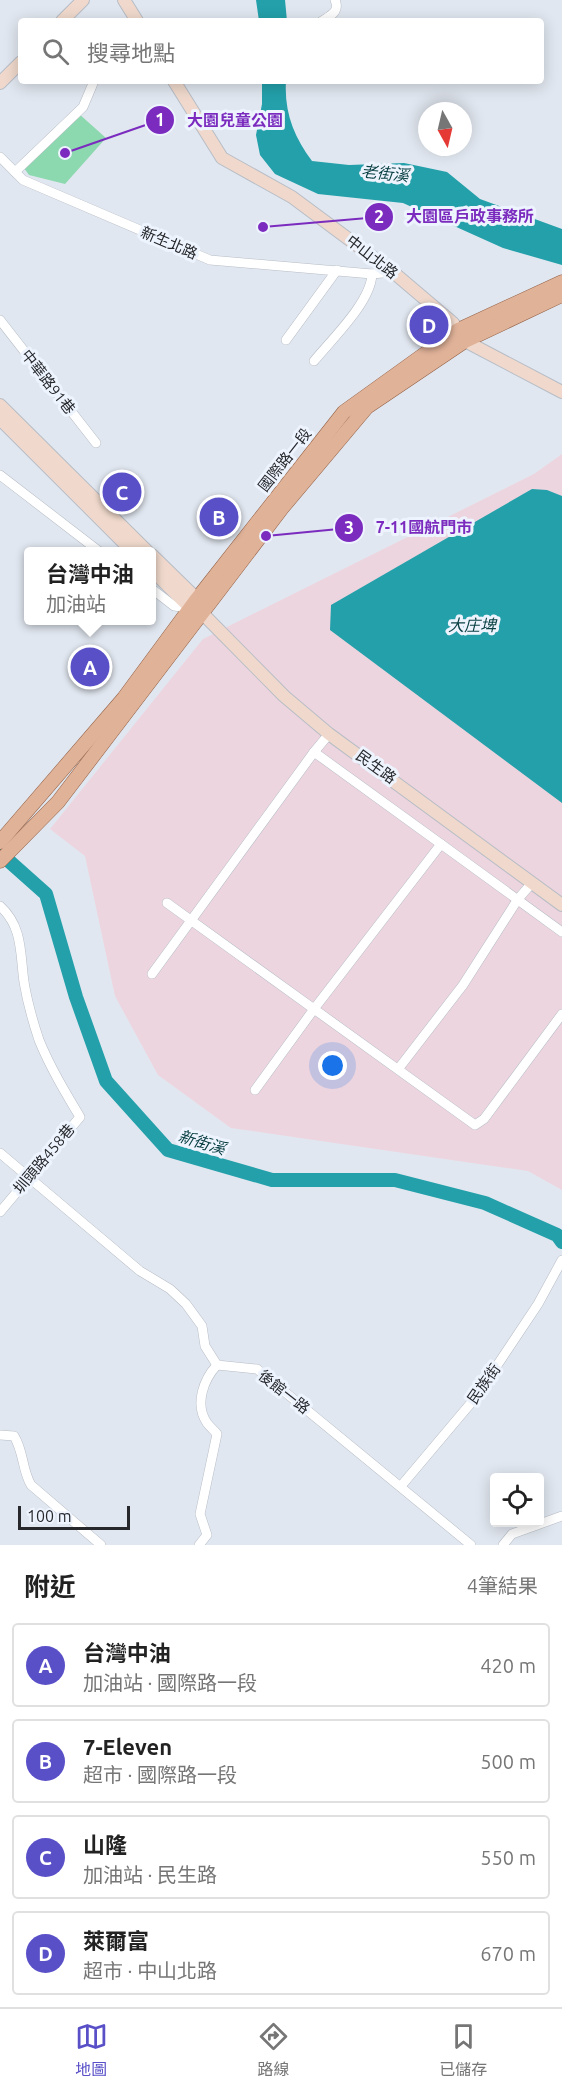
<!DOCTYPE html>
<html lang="zh-TW">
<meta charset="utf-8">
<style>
:root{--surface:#fff;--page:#f2f2f2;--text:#222;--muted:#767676;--line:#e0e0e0;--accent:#5950c8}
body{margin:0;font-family:Ubuntu,"Noto Sans TC",sans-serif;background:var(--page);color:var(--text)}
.controls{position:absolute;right:18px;bottom:18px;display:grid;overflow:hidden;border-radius:6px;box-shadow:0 3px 15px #0003}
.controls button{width:54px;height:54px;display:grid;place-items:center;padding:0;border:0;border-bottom:2px solid var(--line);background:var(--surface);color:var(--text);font:30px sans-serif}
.compass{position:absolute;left:418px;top:102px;width:54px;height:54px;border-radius:50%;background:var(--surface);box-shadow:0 3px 15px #0003;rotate:172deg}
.scale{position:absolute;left:18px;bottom:15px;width:112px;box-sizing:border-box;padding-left:6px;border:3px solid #26282c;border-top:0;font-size:16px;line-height:21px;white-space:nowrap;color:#26282c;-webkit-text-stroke:4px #eef4fe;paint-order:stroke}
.you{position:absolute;left:333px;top:1066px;width:21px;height:21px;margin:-15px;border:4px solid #fff;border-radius:50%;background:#1a73e8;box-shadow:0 0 0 9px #1a73e833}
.badge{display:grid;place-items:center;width:39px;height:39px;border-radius:50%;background:var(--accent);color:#fff;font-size:20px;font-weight:700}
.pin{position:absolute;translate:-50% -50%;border:3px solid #fff;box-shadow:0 2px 6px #0006}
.popup{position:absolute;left:24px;top:547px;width:132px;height:78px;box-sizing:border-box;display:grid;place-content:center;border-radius:6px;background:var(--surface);filter:drop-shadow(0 2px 4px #0005);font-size:20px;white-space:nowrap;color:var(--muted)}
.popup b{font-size:22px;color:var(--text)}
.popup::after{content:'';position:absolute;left:50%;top:100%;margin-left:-12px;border:12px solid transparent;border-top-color:var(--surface)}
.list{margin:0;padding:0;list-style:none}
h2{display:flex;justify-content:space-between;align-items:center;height:78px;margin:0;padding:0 24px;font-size:26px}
h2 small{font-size:20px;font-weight:400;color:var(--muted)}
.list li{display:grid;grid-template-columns:39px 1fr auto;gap:18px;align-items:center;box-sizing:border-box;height:84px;margin:0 12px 12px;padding:0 12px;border:2px solid var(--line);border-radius:6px}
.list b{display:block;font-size:22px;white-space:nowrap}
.list p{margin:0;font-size:20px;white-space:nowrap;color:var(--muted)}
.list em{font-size:20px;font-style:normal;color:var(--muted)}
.icon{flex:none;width:33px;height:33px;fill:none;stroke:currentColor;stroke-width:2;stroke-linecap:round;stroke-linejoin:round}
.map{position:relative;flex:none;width:562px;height:1545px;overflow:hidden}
.search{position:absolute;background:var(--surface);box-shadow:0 3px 15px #0003;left:18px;right:18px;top:18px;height:66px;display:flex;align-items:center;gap:15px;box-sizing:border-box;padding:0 21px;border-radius:6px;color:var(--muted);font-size:22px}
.sheet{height:462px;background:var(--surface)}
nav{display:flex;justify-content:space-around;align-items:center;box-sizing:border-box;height:84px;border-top:2px solid var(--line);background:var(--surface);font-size:16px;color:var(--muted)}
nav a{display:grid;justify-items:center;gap:3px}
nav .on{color:var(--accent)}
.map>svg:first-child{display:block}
.industrial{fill:#edd5df}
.green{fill:#8cd8af}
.water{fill:#23a0aa}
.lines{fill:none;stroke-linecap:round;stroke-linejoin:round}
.river{stroke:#23a0aa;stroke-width:14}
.street-casing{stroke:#b7bdc6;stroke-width:10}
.secondary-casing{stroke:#b7bdc6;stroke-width:14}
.primary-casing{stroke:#926146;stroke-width:15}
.street{stroke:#fff;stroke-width:9}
.secondary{stroke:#f0d9cc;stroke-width:12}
.primary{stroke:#e0b298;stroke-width:14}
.labels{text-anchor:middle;stroke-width:6;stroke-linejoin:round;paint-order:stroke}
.street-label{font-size:15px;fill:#26282c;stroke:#eef4fe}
.water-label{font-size:16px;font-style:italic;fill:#0a4044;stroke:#eef4fe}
.leader{fill:none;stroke:#7b2cbf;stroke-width:2}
.callout-dot{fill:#7b2cbf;stroke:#eef4fe;stroke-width:2}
.mark-label{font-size:18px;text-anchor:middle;font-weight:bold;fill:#fff}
.callout-label{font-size:16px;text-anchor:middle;font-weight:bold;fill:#7b2cbf;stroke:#eef4fe;stroke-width:6;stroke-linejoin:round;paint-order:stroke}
</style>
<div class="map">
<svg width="562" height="1545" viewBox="0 0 562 1545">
<rect width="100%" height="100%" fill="#e1e7f0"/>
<path class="industrial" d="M562,454V1190L528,1171L231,1128L158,1075L115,996L85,856L50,829L203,639L534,474Z"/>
<path class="green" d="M78,113L106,138L65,184L29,175L24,168Z"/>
<g class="water">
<path d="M256,0H285L287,21H259Z"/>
<path d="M262,81H286C284,112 294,137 312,161L349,165L404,163L447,172L480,199L562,229V265L503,248L403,203L318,194L275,174L260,155L256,135L262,104Z"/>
<path d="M532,489L547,490L562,496V803L330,630L331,605Z"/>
</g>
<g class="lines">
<path class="river" d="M0,853L46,894L76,997L106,1081L168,1150L272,1180H395L485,1203L557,1235L562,1242"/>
<g class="street-casing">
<g id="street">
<path d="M322,21C331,15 340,12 335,0"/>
<path d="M0,157L23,180L210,260L372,274L393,272"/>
<path d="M15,172L83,107L94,81"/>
<path d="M0,320L96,443"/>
<path d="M286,340L337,270"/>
<path d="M314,361C332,339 371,302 372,274"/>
<path d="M0,475L100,552"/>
<path d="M152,589L174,606L190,608"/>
<path d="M314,752L329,734"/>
<path d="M167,903L314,1009L255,1090"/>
<path d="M0,906C23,927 20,953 24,982C27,1000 33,1022 39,1040C50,1067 65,1092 80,1117L0,1212"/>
<path d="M562,932L441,844L314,1009L475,1125L484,1119L562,1014"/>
<path d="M152,974L314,752L441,844"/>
<path d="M399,1068L463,985L518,899L532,883"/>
<path d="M0,1153L140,1271L170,1289L186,1304L202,1326L205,1346L217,1365L257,1369L471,1545"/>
<path d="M0,1435L14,1436C24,1452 22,1470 31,1485L101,1545"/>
<path d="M401,1486L476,1397L538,1304L562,1260"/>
<path d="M199,1545L207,1535L200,1514L217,1434C214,1430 210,1427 207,1423C194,1404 204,1379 217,1365"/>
<path d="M503,1545L512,1534L562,1516"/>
</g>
</g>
<g class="secondary-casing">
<g id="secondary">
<path d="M124,0L137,21"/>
<path d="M62,21L83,0"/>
<path d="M174,81L222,158L292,197L393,272L453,323L465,341L562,392"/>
<path d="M0,83L21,62"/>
<path d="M0,405L148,552"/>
<path d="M0,419L133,552"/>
<path d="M152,555L197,599L203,614L284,696L329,734L562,905"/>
<path d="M152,570L190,608L199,612"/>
</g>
</g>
<g class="primary-casing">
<g id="primary">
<path d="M0,842L124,698L197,599L344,412L458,330L562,282"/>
<path d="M0,861L58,802L282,508L367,407L465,341L562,295"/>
</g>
</g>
<use href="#street" class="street"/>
<use href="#secondary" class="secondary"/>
<use href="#primary" class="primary"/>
</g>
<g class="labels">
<g class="street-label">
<text transform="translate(169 243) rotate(23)" y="5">新生北路</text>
<text transform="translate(372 257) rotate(38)" y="5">中山北路</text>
<text transform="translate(48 382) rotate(52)" y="5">中華路91巷</text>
<text transform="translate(285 460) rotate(-52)" y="5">國際路一段</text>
<text transform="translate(376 767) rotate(36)" y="5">民生路</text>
<text transform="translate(44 1159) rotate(-50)" y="5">圳頭路458巷</text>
<text transform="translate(484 1384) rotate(-55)" y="5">民族街</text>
<text transform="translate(284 1392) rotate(38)" y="5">後館一路</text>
</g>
<g class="water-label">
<text transform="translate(385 173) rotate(6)" y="6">老街溪</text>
<text x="472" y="631">大庄埤</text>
<text transform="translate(202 1142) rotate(17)" y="6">新街溪</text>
</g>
</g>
<path class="leader" d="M65 153L160 120M263 227L379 217M266 536L349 528"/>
<g class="callout-dot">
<circle cx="65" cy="153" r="6"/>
<circle cx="263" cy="227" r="6"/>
<circle cx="266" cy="536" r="6"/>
<circle cx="160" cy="120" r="15"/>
<circle cx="379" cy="217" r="15"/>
<circle cx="349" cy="528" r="15"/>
</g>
<g class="mark-label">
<text x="160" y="126">1</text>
<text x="379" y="223">2</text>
<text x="349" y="534">3</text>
</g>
<g class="callout-label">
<text x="235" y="126">大園兒童公園</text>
<text x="470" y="222">大園區戶政事務所</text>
<text x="424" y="533">7-11國航門市</text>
</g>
</svg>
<div class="controls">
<button><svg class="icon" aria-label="locate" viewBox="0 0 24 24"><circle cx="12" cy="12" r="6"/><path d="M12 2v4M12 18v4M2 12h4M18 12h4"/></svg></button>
</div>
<svg class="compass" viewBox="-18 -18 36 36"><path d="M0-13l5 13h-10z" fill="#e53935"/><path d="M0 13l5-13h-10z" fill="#767676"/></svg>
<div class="scale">100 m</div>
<div class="you"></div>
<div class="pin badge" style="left:90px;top:667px">A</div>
<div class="popup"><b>台灣中油</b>加油站</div>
<div class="pin badge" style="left:219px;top:517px">B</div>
<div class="pin badge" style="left:122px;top:492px">C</div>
<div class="pin badge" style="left:429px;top:325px">D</div>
<div class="search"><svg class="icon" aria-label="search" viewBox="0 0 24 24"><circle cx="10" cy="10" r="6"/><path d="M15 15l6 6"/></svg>搜尋地點</div>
</div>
<section class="sheet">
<h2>附近<small>4筆結果</small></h2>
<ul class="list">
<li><span class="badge">A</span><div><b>台灣中油</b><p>加油站 · 國際路一段</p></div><em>420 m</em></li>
<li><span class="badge">B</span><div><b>7-Eleven</b><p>超市 · 國際路一段</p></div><em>500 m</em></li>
<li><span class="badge">C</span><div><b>山隆</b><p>加油站 · 民生路</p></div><em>550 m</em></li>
<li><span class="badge">D</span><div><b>萊爾富</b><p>超市 · 中山北路</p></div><em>670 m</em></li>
</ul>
</section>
<nav>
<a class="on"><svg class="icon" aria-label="map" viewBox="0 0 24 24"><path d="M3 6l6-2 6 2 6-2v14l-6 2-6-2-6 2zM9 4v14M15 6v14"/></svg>地圖</a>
<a><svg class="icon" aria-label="directions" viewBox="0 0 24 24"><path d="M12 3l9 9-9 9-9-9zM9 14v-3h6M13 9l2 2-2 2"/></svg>路線</a>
<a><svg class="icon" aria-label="saved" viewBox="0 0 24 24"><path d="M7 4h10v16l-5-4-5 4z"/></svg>已儲存</a>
</nav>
